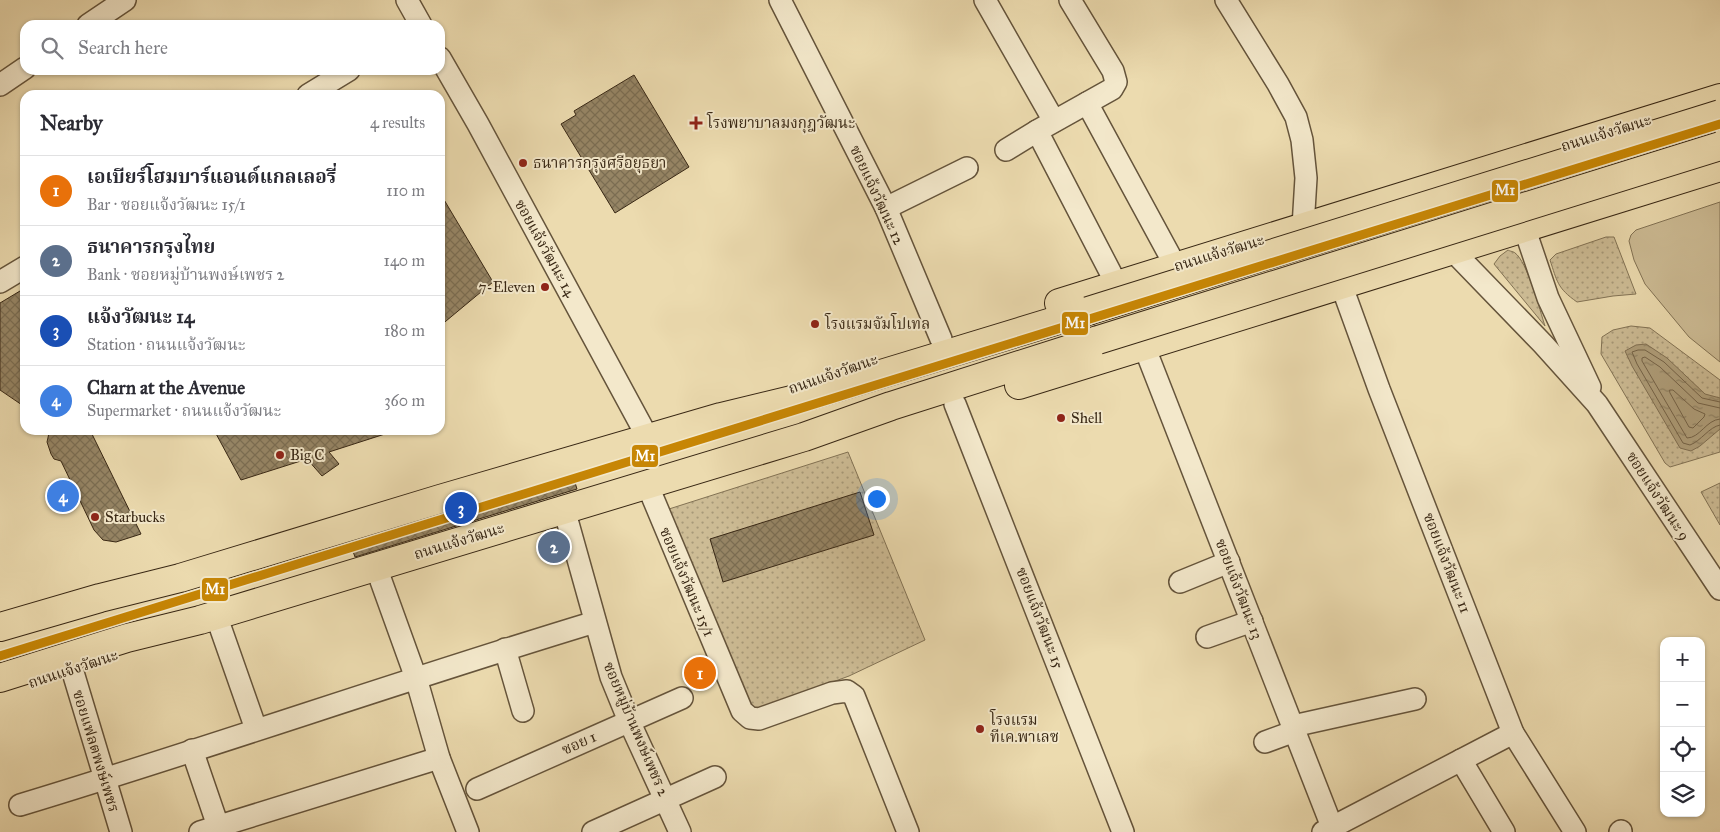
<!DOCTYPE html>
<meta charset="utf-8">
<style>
:root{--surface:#fff;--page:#f7f7f7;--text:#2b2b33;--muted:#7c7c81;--line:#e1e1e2;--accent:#0f766e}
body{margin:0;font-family:"IM FELL Great Primer","Noto Serif Thai",serif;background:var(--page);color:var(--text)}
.controls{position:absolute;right:15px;bottom:15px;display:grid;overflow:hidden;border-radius:10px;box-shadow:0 1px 4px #0004}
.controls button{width:45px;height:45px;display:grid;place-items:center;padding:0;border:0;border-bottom:1px solid var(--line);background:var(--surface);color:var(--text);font:25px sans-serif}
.you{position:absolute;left:876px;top:498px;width:18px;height:18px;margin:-12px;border:4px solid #fff;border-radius:50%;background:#1a73e8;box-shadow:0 0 0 8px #1a73e833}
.badge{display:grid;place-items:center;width:32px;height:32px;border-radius:50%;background:var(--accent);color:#fff;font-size:16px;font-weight:700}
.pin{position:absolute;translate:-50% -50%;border:2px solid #fff;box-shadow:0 1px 5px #0006}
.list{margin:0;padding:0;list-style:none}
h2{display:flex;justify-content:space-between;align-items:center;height:65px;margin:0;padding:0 20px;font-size:21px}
h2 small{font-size:16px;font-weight:400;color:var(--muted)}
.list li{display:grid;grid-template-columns:32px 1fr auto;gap:15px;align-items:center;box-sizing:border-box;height:70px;padding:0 20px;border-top:1px solid var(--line)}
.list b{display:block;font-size:19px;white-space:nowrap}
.list p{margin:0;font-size:16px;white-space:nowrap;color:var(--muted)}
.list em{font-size:16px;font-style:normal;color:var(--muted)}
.icon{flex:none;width:28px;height:28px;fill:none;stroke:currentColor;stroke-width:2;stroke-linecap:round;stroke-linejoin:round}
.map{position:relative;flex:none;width:1720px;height:832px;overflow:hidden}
.search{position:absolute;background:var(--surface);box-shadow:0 1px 4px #0004;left:20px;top:20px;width:425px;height:55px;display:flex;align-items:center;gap:12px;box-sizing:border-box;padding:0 18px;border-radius:15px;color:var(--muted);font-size:19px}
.panel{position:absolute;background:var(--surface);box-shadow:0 1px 4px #0004;left:20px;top:90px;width:425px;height:345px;border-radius:15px}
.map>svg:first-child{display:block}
.grass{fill:url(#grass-dots);stroke:#827254}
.garden{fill:#cdbc95;stroke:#827254}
.water{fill:url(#water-ripples);stroke:#7f6e51}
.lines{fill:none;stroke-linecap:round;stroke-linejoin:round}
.shore{stroke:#746247;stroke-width:1}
.building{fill:url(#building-cross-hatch);stroke:#382714}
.minor-casing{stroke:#65543b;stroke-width:24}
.major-casing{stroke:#382714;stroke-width:30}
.minor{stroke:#f3e8cb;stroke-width:21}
.major{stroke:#ecdbaf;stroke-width:28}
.major-bridge-casing{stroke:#382714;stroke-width:30;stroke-linecap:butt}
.major-bridge{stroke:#ecdbaf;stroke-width:28}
.metro-1-casing{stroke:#f3e8cb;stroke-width:12}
.metro-1{stroke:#c78605;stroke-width:9}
.poi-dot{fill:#8f2418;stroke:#f3e8cb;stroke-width:2}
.labels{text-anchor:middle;stroke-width:4;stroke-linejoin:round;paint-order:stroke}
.poi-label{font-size:15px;fill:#382714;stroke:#f3e8cb;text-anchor:start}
.street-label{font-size:15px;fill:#382714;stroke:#f3e8cb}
.line-badge{stroke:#f3e8cb;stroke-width:2}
.badge-label{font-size:14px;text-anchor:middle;font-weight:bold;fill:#fff}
</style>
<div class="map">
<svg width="1720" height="832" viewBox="0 0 1720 832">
<defs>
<pattern id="grass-dots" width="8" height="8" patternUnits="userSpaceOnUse" patternTransform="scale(1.25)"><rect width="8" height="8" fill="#cdbc95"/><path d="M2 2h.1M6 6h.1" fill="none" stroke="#a79978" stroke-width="1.8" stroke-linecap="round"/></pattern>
<pattern id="water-ripples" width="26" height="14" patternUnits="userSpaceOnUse" patternTransform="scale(1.25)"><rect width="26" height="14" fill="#af9e7a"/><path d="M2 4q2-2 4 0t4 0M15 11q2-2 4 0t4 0" fill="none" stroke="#8f8163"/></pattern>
<pattern id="building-cross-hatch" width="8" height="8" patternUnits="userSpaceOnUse" patternTransform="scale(1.25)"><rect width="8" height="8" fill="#968565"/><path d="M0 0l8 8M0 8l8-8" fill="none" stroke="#7b6d52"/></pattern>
</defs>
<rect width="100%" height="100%" fill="#ecdbaf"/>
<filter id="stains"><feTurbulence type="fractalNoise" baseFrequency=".004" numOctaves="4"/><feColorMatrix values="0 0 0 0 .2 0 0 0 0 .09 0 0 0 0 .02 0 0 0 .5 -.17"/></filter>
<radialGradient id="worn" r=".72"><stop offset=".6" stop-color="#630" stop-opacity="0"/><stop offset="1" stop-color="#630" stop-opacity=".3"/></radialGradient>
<g class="grass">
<path d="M1606,237H1614L1636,294L1613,296L1577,302C1557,288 1557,281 1550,260L1556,254Z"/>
<path d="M1508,250C1509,251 1515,252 1515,253C1527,261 1540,311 1545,326L1494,264L1500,256Z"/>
<path d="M1631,326L1650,328L1720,380V452L1670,467L1665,463L1601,354L1602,337L1613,330Z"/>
<path d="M848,452L925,640L849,676L754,711L747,703L669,509Z"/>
<path d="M1720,483V525L1701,492Z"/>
</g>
<path class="garden" d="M1720,202V362L1689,337L1645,284L1634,260L1629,241L1631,235L1636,230Z"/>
<path class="water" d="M1646,344L1667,358L1705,394L1720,398V429L1700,446L1691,451L1680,448L1632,366L1625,351L1636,345Z"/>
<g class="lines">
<g class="shore">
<path d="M1670,390H1673L1694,409L1705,414L1704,417L1693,428L1689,427L1670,393Z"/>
<path d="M1720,402L1702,398L1664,362L1645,350H1638L1632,352L1637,364L1683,443L1690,445C1701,441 1709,427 1720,425"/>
<path d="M1720,408L1698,403L1660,367L1645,357L1642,358V361L1687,438C1700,438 1706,420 1720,419"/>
</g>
</g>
<g class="building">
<path d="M634,75L689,167L615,213L561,124L576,115L574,111Z"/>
<path d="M440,193L493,282L440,326Z"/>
<path d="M25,288V407L0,390V303Z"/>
<path d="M52,430H90L141,534L116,542L103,540L94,530L61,461L54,459L51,454L47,442L49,433Z"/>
<path d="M214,430H387L388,433L329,452L339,464L322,476L307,459L241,480Z"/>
<path d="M573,476L577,489L355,557L350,543Z"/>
<path d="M860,492L874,535L723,582L710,539Z"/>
</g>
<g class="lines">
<g class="minor-casing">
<g id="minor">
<path d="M407,0L421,25"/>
<path d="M780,0L886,208L941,339"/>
<path d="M985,0L1054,121"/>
<path d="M1070,0L1113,71L1116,82L1112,89L1037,131L1117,285"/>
<path d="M1226,0L1278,84L1296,117L1302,140L1306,178L1303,227"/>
<path d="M88,25L125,0"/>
<path d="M440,58L478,124L648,438"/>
<path d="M0,85L25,68"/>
<path d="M308,95L349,70"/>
<path d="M1087,103L1176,267"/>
<path d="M1006,150L1037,131"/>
<path d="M886,208L967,168"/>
<path d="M1524,227L1548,298L1590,387"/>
<path d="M1452,250L1543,344L1597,404L1720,589"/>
<path d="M0,282L25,267"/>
<path d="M1341,284L1379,389L1513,733L1575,832"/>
<path d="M1144,346L1334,832"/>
<path d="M955,404L1123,832"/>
<path d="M647,484L742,711L750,718L759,719L832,693L847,691L854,696L908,832"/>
<path d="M564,509L611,677L629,721L680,832"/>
<path d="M376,567L416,678L439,758L468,832"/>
<path d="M1180,582L1229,562"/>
<path d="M216,615L256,729"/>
<path d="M1207,637L1252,621"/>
<path d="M505,649L523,711"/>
<path d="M72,669L121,832"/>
<path d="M1293,726L1415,699"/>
<path d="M1265,742L1295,731"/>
<path d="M192,750L218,826"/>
<path d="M1461,760L1504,832"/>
<path d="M477,789L682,698"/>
<path d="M20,805C212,747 403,680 595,622"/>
<path d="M200,832L439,758"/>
<path d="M593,832L715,777"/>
<path d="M1323,832L1513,733"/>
<path d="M1620,832L1621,831"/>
</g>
</g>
<g class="major-casing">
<g id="major">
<path d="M1059,303L1720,98"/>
<path d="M1019,385L1720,167"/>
<path d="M0,627L100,598L180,578L440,499L721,417L812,395L1088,311"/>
<path d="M0,678L127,638L200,620L804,437L891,406L1098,340"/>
</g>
</g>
<use href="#minor" class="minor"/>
<use href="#major" class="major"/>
<g class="major-bridge-casing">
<g id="major-bridge">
<path d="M1088,311L1720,114"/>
<path d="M1098,340L1720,146"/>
</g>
</g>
<use href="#major-bridge" class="major-bridge"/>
<g class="metro-1-casing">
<path id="metro-1" d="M0,656L1720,124"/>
</g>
<use href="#metro-1" class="metro-1"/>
</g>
<g class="poi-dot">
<path d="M693.5 115.5h5v5h5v5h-5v5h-5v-5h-5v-5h5z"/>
<circle cx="523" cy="163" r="5"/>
<circle cx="545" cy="287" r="5"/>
<circle cx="815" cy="324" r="5"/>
<circle cx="1061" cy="418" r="5"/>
<circle cx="280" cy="455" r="5"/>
<circle cx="95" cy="517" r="5"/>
<circle cx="980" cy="729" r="5"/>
</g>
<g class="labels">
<g class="poi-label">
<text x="707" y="128">โรงพยาบาลมงกุฎวัฒนะ</text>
<text x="533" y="168">ธนาคารกรุงศรีอยุธยา</text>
<text x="535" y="292" text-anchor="end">7-Eleven</text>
<text x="825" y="329">โรงแรมจัมโปเทล</text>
<text x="1071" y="423">Shell</text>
<text x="290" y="460">Big C</text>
<text x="105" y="522">Starbucks</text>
<text x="990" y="725">โรงแรม<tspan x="990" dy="17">ทีเค.พาเลซ</tspan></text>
</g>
<g class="street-label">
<text transform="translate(1606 133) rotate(-17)" y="5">ถนนแจ้งวัฒนะ</text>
<text transform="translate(877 195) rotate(65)" y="5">ซอยแจ้งวัฒนะ 12</text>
<text transform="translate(545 248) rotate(61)" y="5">ซอยแจ้งวัฒนะ 14</text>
<text transform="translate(1219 253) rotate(-17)" y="5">ถนนแจ้งวัฒนะ</text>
<text transform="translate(833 374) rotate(-19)" y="5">ถนนแจ้งวัฒนะ</text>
<text transform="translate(1658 496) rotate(57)" y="5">ซอยแจ้งวัฒนะ 9</text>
<text transform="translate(459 541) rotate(-17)" y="5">ถนนแจ้งวัฒนะ</text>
<text transform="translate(1447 563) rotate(69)" y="5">ซอยแจ้งวัฒนะ 11</text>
<text transform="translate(687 582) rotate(67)" y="5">ซอยแจ้งวัฒนะ 15/1</text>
<text transform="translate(1239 589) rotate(69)" y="5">ซอยแจ้งวัฒนะ 13</text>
<text transform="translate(1040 618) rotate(69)" y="5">ซอยแจ้งวัฒนะ 15</text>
<text transform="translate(73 669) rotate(-18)" y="5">ถนนแจ้งวัฒนะ</text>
<text transform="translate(636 729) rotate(67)" y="5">ซอยหมู่บ้านพงษ์เพชร 2</text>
<text transform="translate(579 743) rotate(-24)" y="5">ซอย 1</text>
<text transform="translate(96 751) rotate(73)" y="5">ซอยแฟลตพงษ์เพชร</text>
</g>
</g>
<g class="line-badge">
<rect x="1491" y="179" width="28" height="24" rx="5" fill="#c78605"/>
<rect x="1061" y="311" width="28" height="25" rx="5" fill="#c78605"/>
<rect x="631" y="444" width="28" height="24" rx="5" fill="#c78605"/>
<rect x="201" y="577" width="28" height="25" rx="5" fill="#c78605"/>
</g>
<g class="badge-label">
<text x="1505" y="195">M1</text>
<text x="1075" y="328">M1</text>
<text x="645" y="461">M1</text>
<text x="215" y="594">M1</text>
</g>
<rect width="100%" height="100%" filter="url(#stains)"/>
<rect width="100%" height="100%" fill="url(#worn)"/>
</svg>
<div class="controls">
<button>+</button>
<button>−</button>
<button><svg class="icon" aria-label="locate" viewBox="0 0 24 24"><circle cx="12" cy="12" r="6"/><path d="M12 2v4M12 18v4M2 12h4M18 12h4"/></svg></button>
<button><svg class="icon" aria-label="layers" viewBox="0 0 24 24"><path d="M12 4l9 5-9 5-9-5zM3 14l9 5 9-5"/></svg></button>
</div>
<div class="you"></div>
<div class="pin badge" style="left:700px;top:673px;background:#e8710a">1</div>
<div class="pin badge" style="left:554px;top:547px;background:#5c6f8a">2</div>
<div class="pin badge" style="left:461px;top:508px;background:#1a4fb4">3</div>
<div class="pin badge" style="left:63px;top:496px;background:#3f7fe0">4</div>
<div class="search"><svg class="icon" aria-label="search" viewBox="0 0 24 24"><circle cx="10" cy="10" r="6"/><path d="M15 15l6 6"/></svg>Search here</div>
<section class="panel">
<h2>Nearby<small>4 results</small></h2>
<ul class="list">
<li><span class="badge" style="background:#e8710a">1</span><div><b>เอเบียร์โฮมบาร์แอนด์แกลเลอรี่</b><p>Bar · ซอยแจ้งวัฒนะ 15/1</p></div><em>110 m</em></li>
<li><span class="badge" style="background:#5c6f8a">2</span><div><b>ธนาคารกรุงไทย</b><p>Bank · ซอยหมู่บ้านพงษ์เพชร 2</p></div><em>140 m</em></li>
<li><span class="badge" style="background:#1a4fb4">3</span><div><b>แจ้งวัฒนะ 14</b><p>Station · ถนนแจ้งวัฒนะ</p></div><em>180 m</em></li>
<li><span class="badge" style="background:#3f7fe0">4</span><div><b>Charn at the Avenue</b><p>Supermarket · ถนนแจ้งวัฒนะ</p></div><em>360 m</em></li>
</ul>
</section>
</div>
